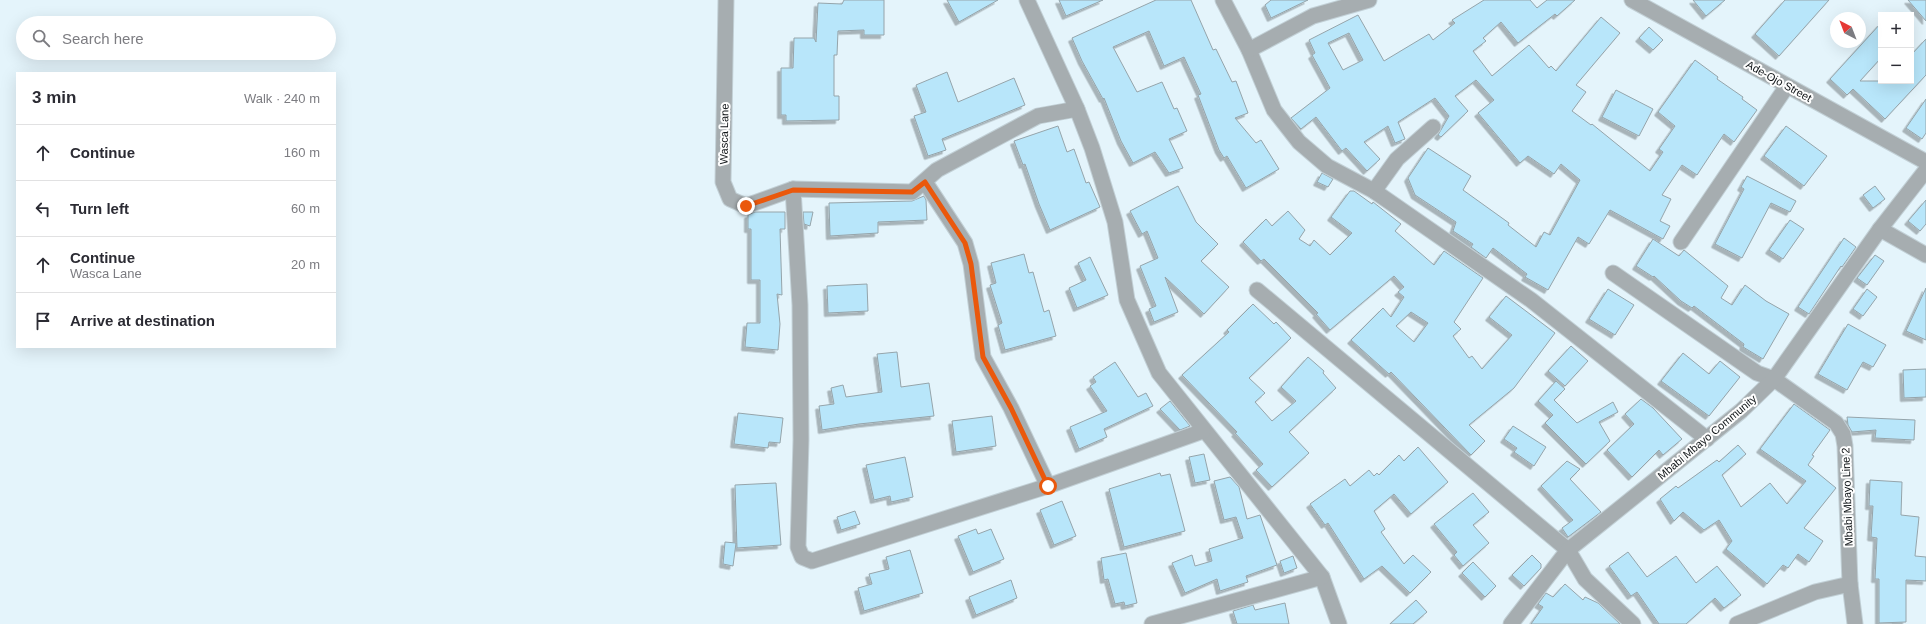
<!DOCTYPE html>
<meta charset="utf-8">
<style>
:root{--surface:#fff;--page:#f7f7f7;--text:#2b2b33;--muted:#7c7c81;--line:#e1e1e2}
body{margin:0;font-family:Arial,sans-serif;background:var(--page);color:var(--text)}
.controls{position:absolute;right:12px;top:12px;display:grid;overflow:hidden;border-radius:0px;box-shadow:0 4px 16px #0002}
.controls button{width:36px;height:36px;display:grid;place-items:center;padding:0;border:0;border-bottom:1px solid var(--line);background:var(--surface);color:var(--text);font:20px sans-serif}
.compass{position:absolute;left:1830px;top:12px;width:36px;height:36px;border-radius:50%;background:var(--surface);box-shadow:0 4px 16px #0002;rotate:318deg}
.stop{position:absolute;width:12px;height:12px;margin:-9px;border:3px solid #ea580c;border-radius:50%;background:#fff}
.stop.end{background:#ea580c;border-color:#fff;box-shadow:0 1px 4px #0008}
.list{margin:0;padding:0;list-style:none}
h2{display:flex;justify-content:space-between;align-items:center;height:52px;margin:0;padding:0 16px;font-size:17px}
h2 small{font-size:13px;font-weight:400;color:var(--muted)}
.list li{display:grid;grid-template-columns:26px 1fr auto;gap:12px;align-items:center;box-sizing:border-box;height:56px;padding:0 16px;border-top:1px solid var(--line)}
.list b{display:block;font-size:15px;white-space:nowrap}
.list p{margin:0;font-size:13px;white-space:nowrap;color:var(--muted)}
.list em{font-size:13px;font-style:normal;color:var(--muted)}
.icon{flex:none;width:22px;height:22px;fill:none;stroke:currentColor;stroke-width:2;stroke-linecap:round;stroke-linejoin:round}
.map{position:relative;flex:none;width:1926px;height:624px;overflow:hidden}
.search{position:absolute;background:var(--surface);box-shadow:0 4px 16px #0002;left:16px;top:16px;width:320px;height:44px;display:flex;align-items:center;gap:10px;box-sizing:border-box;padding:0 14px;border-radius:22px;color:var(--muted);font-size:15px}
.panel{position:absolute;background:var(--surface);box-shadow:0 4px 16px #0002;left:16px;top:72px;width:320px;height:276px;border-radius:0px}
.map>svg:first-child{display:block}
.building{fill:#b8e6fa;stroke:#95a4aa;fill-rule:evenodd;filter:url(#shadow)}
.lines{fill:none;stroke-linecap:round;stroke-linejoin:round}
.minor-casing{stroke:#c2d0d6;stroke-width:17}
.minor{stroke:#a6adb0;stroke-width:15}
.route{stroke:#ea580c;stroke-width:5}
.labels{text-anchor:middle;stroke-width:4;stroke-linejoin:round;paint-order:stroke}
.street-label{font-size:11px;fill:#0e1316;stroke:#fefefe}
</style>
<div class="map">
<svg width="1926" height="624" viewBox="0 0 1926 624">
<defs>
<filter id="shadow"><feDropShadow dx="-3.5" dy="3.5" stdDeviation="0" flood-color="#0004"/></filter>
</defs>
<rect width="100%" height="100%" fill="#e4f4fb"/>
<g class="building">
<path d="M844,0H884V35H864V30L838,31L837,55H834V96H839V120L786,121V115H781V68H793L794,38H814L816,42L818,3L842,4Z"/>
<path d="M947,0H998L959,22Z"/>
<path d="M1059,0H1103L1066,16Z"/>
<path d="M1156,0H1191L1213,50L1216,49L1232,82L1236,81L1248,113L1235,118L1256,143L1261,140L1279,169L1246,188L1227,156L1224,158L1219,150L1198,95L1201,94L1184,57L1164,66L1149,31L1113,47L1137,92L1162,82L1174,109L1177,108L1187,131L1169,139L1183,168L1169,173L1155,152L1133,163L1121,141L1104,98L1103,99L1082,61L1072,38Z"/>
<path d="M1271,0H1308L1271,18L1265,5Z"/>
<path d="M1484,0H1530L1537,8L1547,0H1575L1557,16L1555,14L1518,43L1501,22L1483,38L1486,41L1473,51L1492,76L1529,45L1549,68L1551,66L1556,71L1601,17L1620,33L1576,85L1586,92L1572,111L1591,125L1592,124L1650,171L1663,152L1659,149L1675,126L1658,112L1695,60L1718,77L1717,79L1743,97L1742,99L1757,110L1734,142L1724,134L1697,175L1682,165L1662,195L1671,199L1660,221L1670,226L1663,239L1610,210L1589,244L1578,237L1548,290L1525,277L1527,274L1493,248L1486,258L1471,247L1473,244L1453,231L1456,222L1415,195L1408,178L1428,148L1471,176L1463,190L1509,223L1508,225L1536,247L1544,232L1550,235L1580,180L1561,164L1554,174L1528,156L1520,163L1478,113L1494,100L1476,80L1455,96L1468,111L1441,137L1438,135L1449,116L1435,98L1398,122L1405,139L1395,143L1388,126L1364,142L1380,159L1367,171L1346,148L1342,151L1316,117L1301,129L1291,118L1330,88L1312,55L1315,53L1309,40L1358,15L1384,61L1429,34L1433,40L1455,23L1452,20ZM1349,33L1363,60L1343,70L1328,43Z"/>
<path d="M1693,0H1725L1706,16Z"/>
<path d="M1785,0H1829L1779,56L1755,34Z"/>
<path d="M1908,0H1926V21Z"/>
<path d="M1881,23V58L1860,81H1911V55L1926,39V75L1885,119L1853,89L1847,95L1830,79Z"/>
<path d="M1649,27L1663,40L1653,50L1639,38Z"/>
<path d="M947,72L958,102L1014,78L1025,105L942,139L946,150L928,156L914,116L926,112L916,85Z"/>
<path d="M1616,90L1653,109L1639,136L1602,117Z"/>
<path d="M1926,99V133L1922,139L1906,128Z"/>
<path d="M1058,126L1067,152L1074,149L1086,183L1089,182L1100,207L1050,230L1039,204L1025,164L1023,165L1014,141Z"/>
<path d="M1786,126L1827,156L1804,186L1764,156Z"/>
<path d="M1322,173L1333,179L1328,187L1317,182Z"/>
<path d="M1747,176L1796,201L1790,212L1771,203L1742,258L1715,244L1744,189L1741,187Z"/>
<path d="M1178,186L1196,222L1218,244L1201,261L1229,287L1204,314L1165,277L1178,312L1154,322L1149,309L1156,306L1140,266L1158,258L1147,231L1142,234L1130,211Z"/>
<path d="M1875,186L1885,199L1873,208L1863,195Z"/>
<path d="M1350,191H1354L1372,204L1373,202L1401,224L1395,231L1434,265L1444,251L1483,278L1454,322L1461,329L1453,336L1469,358L1472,356L1482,369L1512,335L1489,317L1506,296L1555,333L1514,388L1469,425L1485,441L1471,455L1391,372L1389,374L1351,340L1383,308L1391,317L1404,297L1398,292L1404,287L1394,276L1330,330L1316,314L1318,313L1264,259L1261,261L1243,242L1266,219L1272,226L1288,211L1305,230L1299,239L1310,246L1314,240L1330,255L1352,233L1331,217ZM1411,312L1428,323L1414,342L1396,326Z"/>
<path d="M924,196L926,200L927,220L878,222V233L830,236L829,203L912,201Z"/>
<path d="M1926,200V224L1920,231L1908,221Z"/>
<path d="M755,212H785V229H780L782,295L777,294L780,324L778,350L745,347L747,323H760V280H751V229H748V215Z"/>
<path d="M803,212H813L810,226L804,224Z"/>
<path d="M1790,220L1804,229L1783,259L1769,250Z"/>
<path d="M1844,238L1856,247L1842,267L1841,266L1809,314L1798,307Z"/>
<path d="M1653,239L1679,256L1684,250L1728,286L1721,298L1732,305L1745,285L1766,301L1789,314L1763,359L1743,347L1744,344L1694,306L1692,308L1681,301L1654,276L1653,277L1636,266Z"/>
<path d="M1024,254L1029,273L1033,272L1044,312L1049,310L1056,336L1005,350L998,325L1002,323L990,285L996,283L991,263Z"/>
<path d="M1875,255L1884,261L1867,285L1857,278Z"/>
<path d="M1090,257L1108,295L1077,308L1069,288L1086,280L1078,263Z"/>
<path d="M867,284L868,311L828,313L827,286Z"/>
<path d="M1926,288V340L1906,331Z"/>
<path d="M1608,289L1634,305L1615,335L1589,319Z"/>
<path d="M1867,289L1877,297L1863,316L1853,309Z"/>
<path d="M1253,304L1274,324L1276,322L1291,338L1249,378L1265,393L1255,402L1272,421L1296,401L1281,387L1308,357L1324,371L1323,373L1336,388L1289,432L1309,453L1272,487L1256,470L1263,464L1235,433L1237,432L1182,375L1229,332L1227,330Z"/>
<path d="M1848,324L1886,345L1873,367L1863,362L1847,390L1818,374Z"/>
<path d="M1571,346L1588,361L1565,386L1548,371Z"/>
<path d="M897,352L901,387L929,383L934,416L859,424L822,430L819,406L834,404L831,388L843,385L846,397L882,392L877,354Z"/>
<path d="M1683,353L1709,374L1720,361L1740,377L1709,416L1661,381Z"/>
<path d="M1115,362L1138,397L1146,393L1153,406L1104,429L1107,437L1079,449L1070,427L1107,411L1090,386L1096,382L1093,377Z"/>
<path d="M1926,369V397L1904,398L1903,370Z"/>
<path d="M1556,381L1565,389L1554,400L1577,423L1613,402L1618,412L1599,422L1610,441L1586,464L1545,423L1553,415L1538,401Z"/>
<path d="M1641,399L1653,408L1682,439L1663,455L1659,450L1632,477L1607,450L1634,424L1625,414Z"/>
<path d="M1170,401L1190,426L1180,430L1160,409Z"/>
<path d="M1794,404L1830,430L1812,455L1814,456L1808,465L1836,488L1804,528L1823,541L1809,562L1798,554L1788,568L1783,565L1767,584L1726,549L1732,541L1719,520L1704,530L1683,512L1674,521L1660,499L1676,486L1678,488L1717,460L1719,462L1738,445L1746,454L1722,475L1741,507L1770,483L1787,504L1806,481L1760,449Z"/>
<path d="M738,413L783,418L780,443L769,442L768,448L734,444Z"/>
<path d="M992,416L996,446L956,452L952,421Z"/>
<path d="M1847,417L1915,420L1914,440L1875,438L1876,430L1852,432L1848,425Z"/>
<path d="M1513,426L1546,447L1534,466L1514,452L1517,448L1504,439Z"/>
<path d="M1418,447L1448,482L1411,514L1394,494L1374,511L1385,529L1381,532L1404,564L1413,555L1431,572L1410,593L1382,566L1364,579L1328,523L1325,525L1310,504L1345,479L1350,486L1369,470L1374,476L1377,473L1379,475L1399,455L1404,461Z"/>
<path d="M1204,454L1210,480L1195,483L1189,457Z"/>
<path d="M905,457L913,497L891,502L890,496L874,500L866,465Z"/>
<path d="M1567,461L1580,469L1570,479L1601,512L1568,537L1562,528L1573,520L1541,486Z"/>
<path d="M1160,473L1161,476L1170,474L1185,531L1124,547L1109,489Z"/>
<path d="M1230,477L1239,487L1247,519L1260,515L1277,565L1246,576L1248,582L1220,591L1217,579L1185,593L1172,563L1192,555L1195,566L1212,561L1209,549L1243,538L1236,517L1224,520L1214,481Z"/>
<path d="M1870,480L1902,482L1901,515L1919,517L1915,556L1926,557V581L1906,580V622L1879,623V579H1875L1877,538L1871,537L1873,506H1869Z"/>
<path d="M776,483L781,545L737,548L735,485Z"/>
<path d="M1473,493L1489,512L1473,525L1489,543L1463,566L1454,555L1457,552L1434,524Z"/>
<path d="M1062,501L1076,536L1054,545L1040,510Z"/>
<path d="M855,511L860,524L841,530L837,517Z"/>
<path d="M976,529L978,534L991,529L1004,559L973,572L958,536Z"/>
<path d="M725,542L736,543L733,566L723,564Z"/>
<path d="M910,550L923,593L864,611L858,588L872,584L869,574L889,569L886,557Z"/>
<path d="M1628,552L1647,577L1676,556L1696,583L1717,566L1741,595L1724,608L1715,598L1686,624H1659L1637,592L1631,596L1609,566Z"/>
<path d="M1126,553L1137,603L1125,606L1124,602L1115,604L1108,579L1104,580L1101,558Z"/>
<path d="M1532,555L1541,564V568L1524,586L1512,575Z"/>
<path d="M1293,556L1297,568L1284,573L1280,561Z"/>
<path d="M1473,562L1496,586L1485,597L1462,573Z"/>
<path d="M1011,580L1017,598L976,615L969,597Z"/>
<path d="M1565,584L1583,600L1585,597L1598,603L1620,624H1531L1543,607L1538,604L1546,593L1553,597Z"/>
<path d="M1416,600L1427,612L1413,624H1390Z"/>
<path d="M1285,603L1289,624H1237L1233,611L1253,605L1255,610Z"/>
</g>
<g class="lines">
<g class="minor-casing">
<g id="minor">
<path d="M726,0L723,182L730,199L746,206L793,189L912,192L937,170L1038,116L1077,109"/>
<path d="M1027,0L1077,109L1092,148L1115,222L1127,300L1159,373L1322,577L1339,624"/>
<path d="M1223,0L1249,50L1274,110L1299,142L1327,166L1374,191L1531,300L1707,439"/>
<path d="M1632,0L1926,162"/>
<path d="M1249,50L1313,16L1369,0"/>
<path d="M925,182L965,243L971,264L983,357L1011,408L1048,486"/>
<path d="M793,189L800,305L801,440L798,547L802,557L812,561L1048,486L1203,431"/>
<path d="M1374,191L1397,159L1433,127"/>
<path d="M1880,229L1926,255"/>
<path d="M1681,242L1787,86"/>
<path d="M1613,273L1757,373L1774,379L1836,423L1843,434L1845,446L1850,584L1855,624"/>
<path d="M1257,290L1568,550L1585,579L1633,624"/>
<path d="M1152,624L1322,577"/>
<path d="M1511,624L1568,550L1741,411L1774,379L1880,229L1926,170"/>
<path d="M1737,624L1815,592L1850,584"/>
</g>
</g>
<use href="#minor" class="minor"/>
</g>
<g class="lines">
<path class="route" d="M746,206L793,190L912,192L925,182L965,243L971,264L983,357L1011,408L1048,486"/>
</g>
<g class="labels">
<g class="street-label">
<text transform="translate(1779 81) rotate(29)" y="4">Ade-Ojo Street</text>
<text transform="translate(724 134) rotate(-89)" y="4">Wasca Lane</text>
<text transform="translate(1707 437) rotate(-40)" y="4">Mbabi Mbayo Community</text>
<text transform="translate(1847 497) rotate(-92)" y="4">Mbabi Mbayo Line 2</text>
</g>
</g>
</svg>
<div class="controls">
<button>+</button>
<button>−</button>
</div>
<svg class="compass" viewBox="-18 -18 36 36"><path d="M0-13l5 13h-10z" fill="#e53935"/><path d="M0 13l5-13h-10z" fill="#7c7c81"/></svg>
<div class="stop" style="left:1048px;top:486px"></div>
<div class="stop end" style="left:746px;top:206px"></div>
<div class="search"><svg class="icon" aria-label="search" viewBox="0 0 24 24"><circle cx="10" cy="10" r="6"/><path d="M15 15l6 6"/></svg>Search here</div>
<section class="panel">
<h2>3 min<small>Walk · 240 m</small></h2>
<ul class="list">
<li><svg class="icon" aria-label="ahead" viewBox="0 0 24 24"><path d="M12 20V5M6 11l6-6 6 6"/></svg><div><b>Continue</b></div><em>160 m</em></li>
<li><svg class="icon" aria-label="left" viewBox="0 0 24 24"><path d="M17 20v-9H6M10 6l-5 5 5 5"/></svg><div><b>Turn left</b></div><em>60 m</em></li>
<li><svg class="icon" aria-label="ahead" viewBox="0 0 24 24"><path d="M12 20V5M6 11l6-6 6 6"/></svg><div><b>Continue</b><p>Wasca Lane</p></div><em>20 m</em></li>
<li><svg class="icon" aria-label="arrive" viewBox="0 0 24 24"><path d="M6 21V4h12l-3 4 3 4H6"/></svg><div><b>Arrive at destination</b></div></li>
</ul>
</section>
</div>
